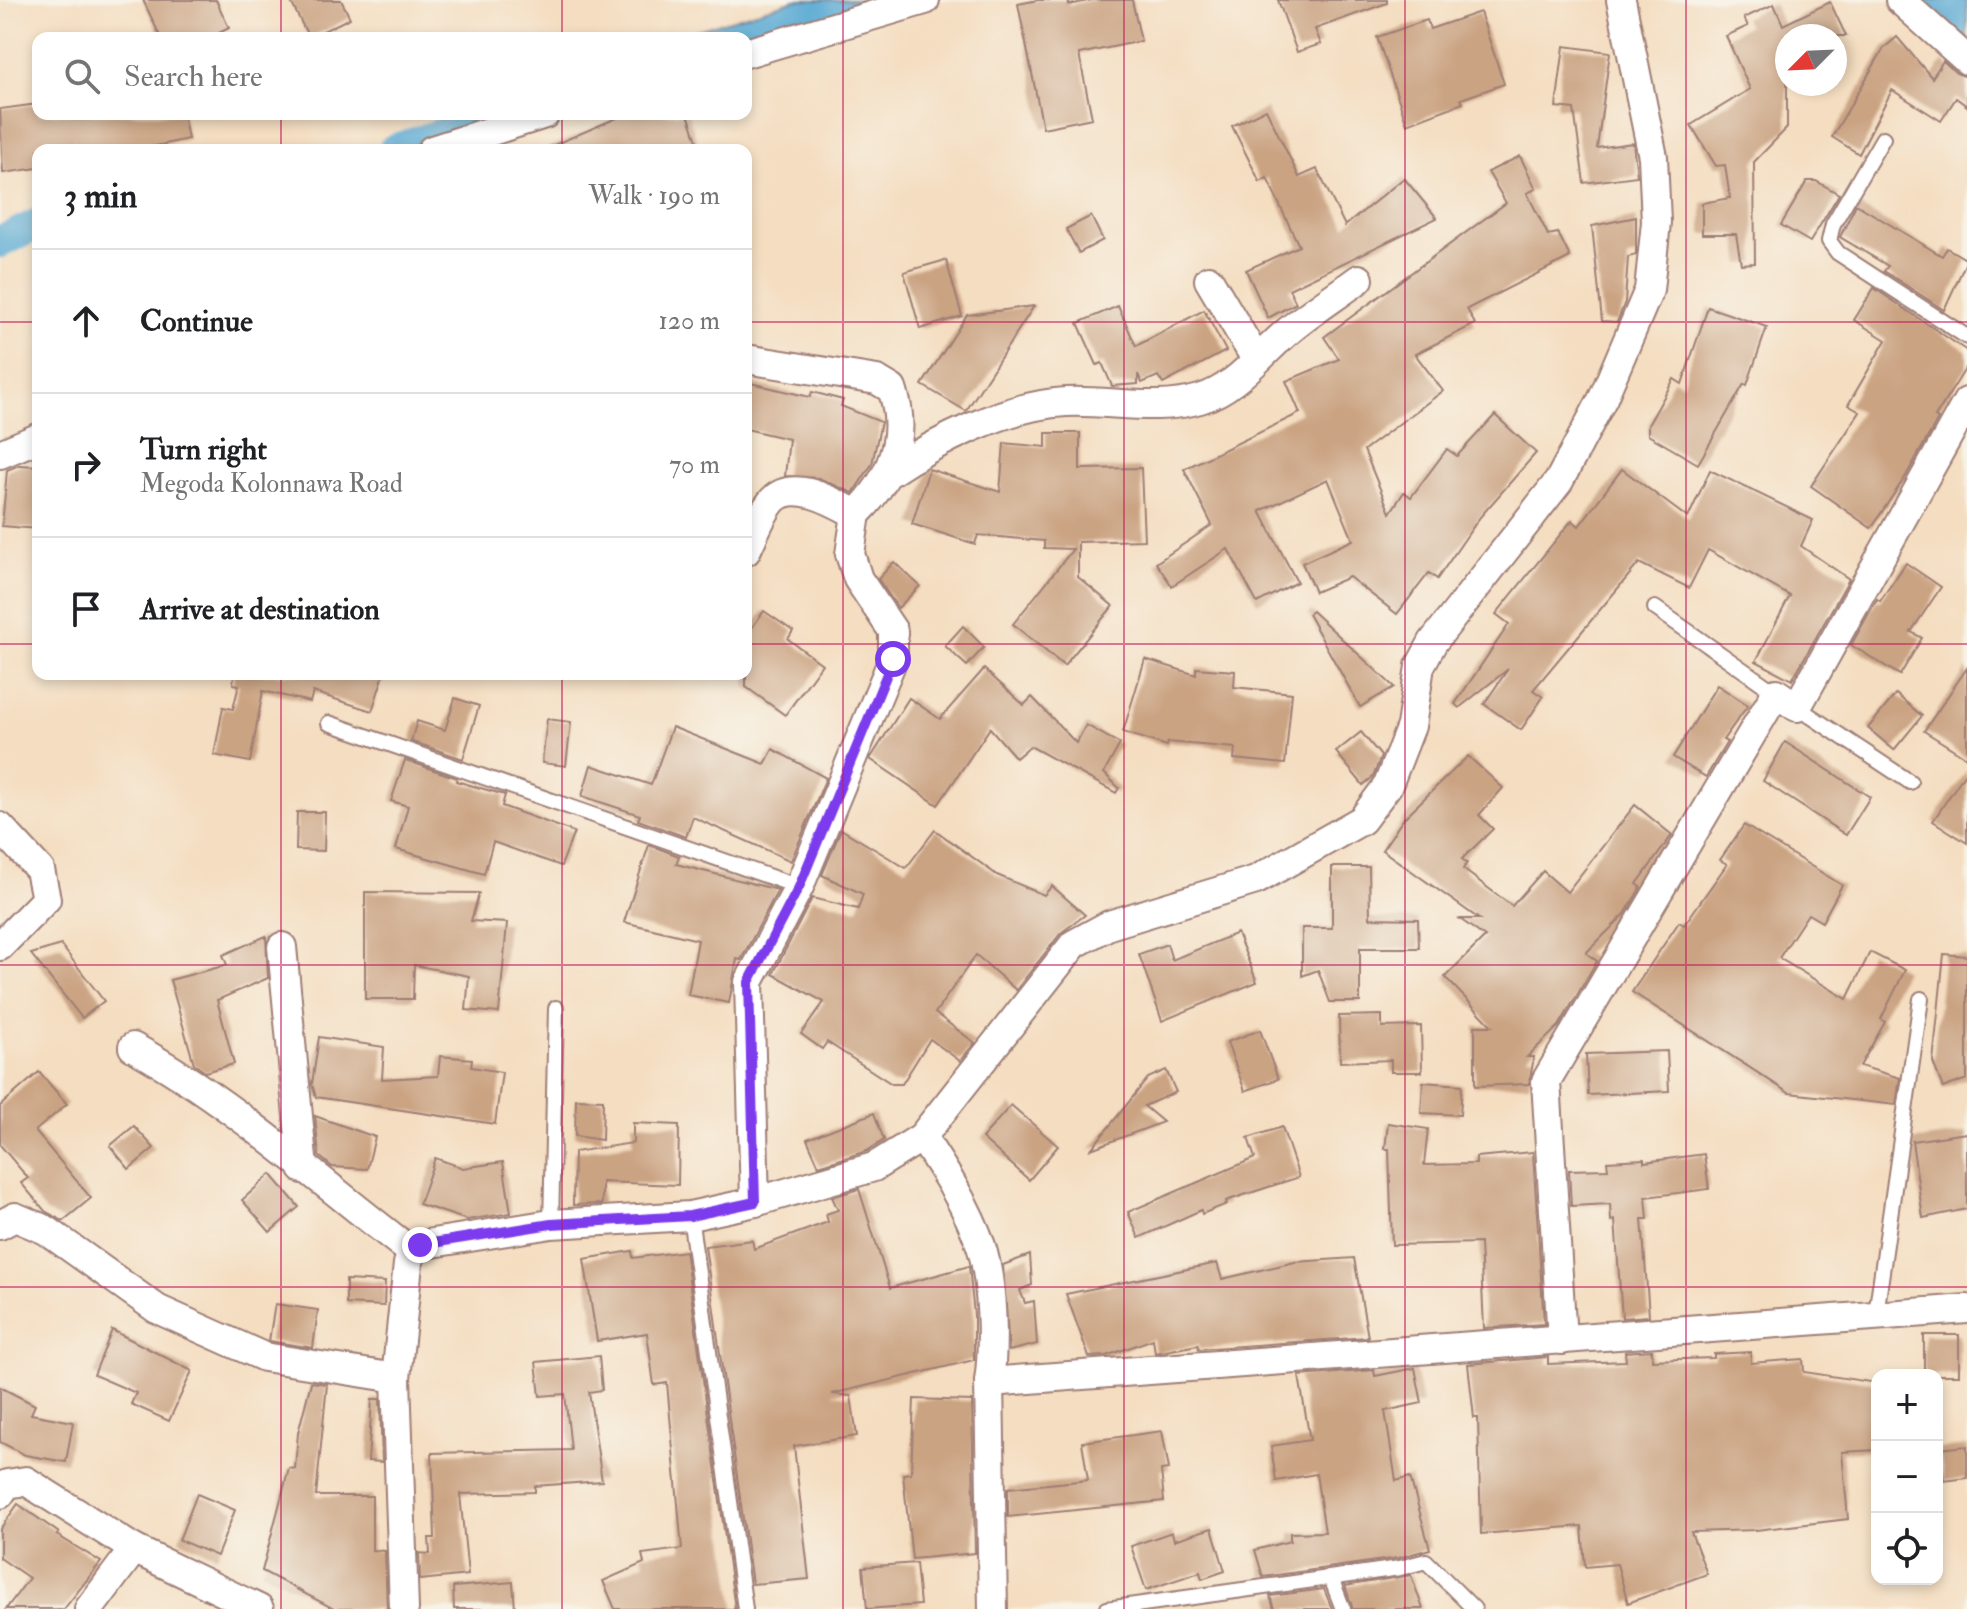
<!DOCTYPE html>
<meta charset="utf-8">
<style>
:root{--surface:#fff;--page:#f6f6f6;--text:#202124;--muted:#757577;--line:#e0e0e0}
body{margin:0;font-family:"IM FELL Double Pica",serif;background:var(--page);color:var(--text)}
.controls{position:absolute;right:24px;bottom:24px;display:grid;overflow:hidden;border-radius:16px;box-shadow:0 4px 12px #0003}
.controls button{width:72px;height:72px;display:grid;place-items:center;padding:0;border:0;border-bottom:2px solid var(--line);background:var(--surface);color:var(--text);font:40px sans-serif}
.compass{position:absolute;left:1775px;top:24px;width:72px;height:72px;border-radius:50%;background:var(--surface);box-shadow:0 4px 12px #0003;rotate:246deg}
.stop{position:absolute;width:24px;height:24px;margin:-18px;border:6px solid #7c3aed;border-radius:50%;background:#fff}
.stop.end{background:#7c3aed;border-color:#fff;box-shadow:0 2px 8px #0008}
.list{margin:0;padding:0;list-style:none}
h2{display:flex;justify-content:space-between;align-items:center;height:104px;margin:0;padding:0 32px;font-size:34px}
h2 small{font-size:26px;font-weight:400;color:var(--muted)}
.list li{display:grid;grid-template-columns:52px 1fr auto;gap:24px;align-items:center;box-sizing:border-box;height:144px;padding:0 32px;border-top:2px solid var(--line)}
.list b{display:block;font-size:30px;white-space:nowrap}
.list p{margin:0;font-size:26px;white-space:nowrap;color:var(--muted)}
.list em{font-size:26px;font-style:normal;color:var(--muted)}
.icon{flex:none;width:44px;height:44px;fill:none;stroke:currentColor;stroke-width:2;stroke-linecap:round;stroke-linejoin:round}
.map{position:relative;flex:none;width:1967px;height:1609px;overflow:hidden}
.search{position:absolute;background:var(--surface);box-shadow:0 4px 12px #0003;left:32px;top:32px;width:720px;height:88px;display:flex;align-items:center;gap:20px;box-sizing:border-box;padding:0 28px;border-radius:16px;color:var(--muted);font-size:30px}
.panel{position:absolute;background:var(--surface);box-shadow:0 4px 12px #0003;left:32px;top:144px;width:720px;height:536px;border-radius:16px}
.map>svg:first-child{display:block}
.water{fill:#5aaad4;stroke:#526480;stroke-width:2}
.lines{fill:none;stroke-linecap:round;stroke-linejoin:round}
.canal{stroke:#5aaad4;stroke-width:32}
.building{fill:#caa382}
.service-casing{stroke:#9f7e76;stroke-width:18}
.minor-casing{stroke:#9f7e76;stroke-width:32}
.service{stroke:#fff;stroke-width:14}
.minor{stroke:#fff;stroke-width:28}
.route{stroke:#7c3aed;stroke-width:10}
.grid{fill:none;stroke:#c2185b;stroke-width:2;stroke-opacity:0.55}
</style>
<div class="map">
<svg width="1967" height="1609" viewBox="0 0 1967 1609">
<rect width="100%" height="100%" fill="#f7f3e8"/>
<filter id="ink" filterUnits="userSpaceOnUse"><feTurbulence type="fractalNoise" baseFrequency=".0125" numOctaves="2"/><feDisplacementMap in="SourceGraphic" scale="16" xChannelSelector="R" yChannelSelector="G"/><feConvolveMatrix kernelMatrix="1 2 1 2 8 2 1 2 1" color-interpolation-filters="sRGB"/></filter>
<filter id="wash" filterUnits="userSpaceOnUse"><feTurbulence type="fractalNoise" baseFrequency=".006" numOctaves="4" result="noise"/><feDisplacementMap in="SourceGraphic" scale="32" xChannelSelector="R" yChannelSelector="G"/><feGaussianBlur stdDeviation="1.8" result="paint"/><feColorMatrix in="noise" values="0 0 0 0 0 0 0 0 0 0 0 0 0 0 0 0 0 1.4 0 .05"/><feComposite in="paint" operator="in"/></filter>
<g filter="url(#wash)">
<rect width="100%" height="100%" fill="#f4ddc0"/>
<g class="water">
<path d="M795,0H906L746,46V38H672Z"/>
<path d="M1915,0H1967V47Z"/>
</g>
<g class="lines">
<g class="canal">
<path d="M394,150L460,128"/>
<path d="M0,242L38,224"/>
</g>
</g>
<g id="blocks">
<g class="building">
<path d="M143,0H216L229,28L209,38H161Z"/>
<path d="M290,0H341L350,18L309,38Z"/>
<path d="M1038,0H1068L1069,5L1092,0H1132L1141,41L1079,54L1092,118L1043,128L1018,4Z"/>
<path d="M1278,0H1387V3L1315,29L1321,44L1297,52Z"/>
<path d="M1830,2L1846,36H1787V128L1754,162L1755,263L1741,264L1736,234H1702V203L1730,198L1725,165L1716,166L1691,125L1750,89L1726,36L1748,26L1744,18L1774,4L1783,25Z"/>
<path d="M1480,12L1504,84L1461,99L1463,103L1407,124L1377,37L1427,20L1430,29Z"/>
<path d="M1897,37L1932,78L1943,61L1956,73L1967,77V106L1956,98L1941,121L1892,90L1859,154L1832,137L1884,48Z"/>
<path d="M1564,46L1610,52L1597,148L1633,143L1637,176L1584,183L1574,109L1556,107Z"/>
<path d="M38,104V114H183L188,139L137,150H38V168L3,173L0,109Z"/>
<path d="M1266,109L1299,177L1317,169L1345,226L1404,178L1437,218L1289,289L1296,303L1268,318L1246,270L1299,246L1267,178L1260,182L1232,126Z"/>
<path d="M626,114H688L700,150H542Z"/>
<path d="M1520,156L1536,189L1527,193L1548,235L1558,233L1570,257L1467,309L1475,324L1415,354L1443,391L1364,450L1390,513L1404,492L1411,497L1447,449L1457,456L1495,415L1536,453L1480,517L1437,579L1429,573L1397,614L1349,577L1315,592L1302,563L1353,540L1328,479L1260,511L1297,582L1257,603L1228,549L1172,586L1156,563L1212,525L1184,469L1300,413L1286,381L1339,359L1324,337L1506,203L1488,172Z"/>
<path d="M1807,181H1816L1839,194L1810,242L1781,225Z"/>
<path d="M1856,204L1942,256L1947,248L1967,260L1944,310L1884,271L1888,266L1840,237Z"/>
<path d="M1091,216L1103,240L1079,253L1066,229Z"/>
<path d="M1636,217V255L1628,257L1625,302L1617,322L1602,321L1592,226Z"/>
<path d="M946,260L962,316L920,329L904,272Z"/>
<path d="M1874,288L1967,351V366L1935,417L1938,419L1906,476L1871,528L1811,486L1860,412L1848,405L1886,340L1854,320Z"/>
<path d="M1034,306L966,411L922,385L967,315Z"/>
<path d="M1118,306L1136,346L1204,310L1226,351L1163,384L1158,376L1142,383L1138,374V384L1112,386L1102,363L1097,365L1078,323Z"/>
<path d="M1708,307L1767,327L1747,385L1744,384L1698,464L1648,435V425L1674,379L1682,384Z"/>
<path d="M746,382L810,397L812,392L843,400L841,406L881,422L872,464L853,493L819,478L785,476L789,439L746,429Z"/>
<path d="M1046,433H1080V469L1141,468L1144,540L1078,542V577L1113,606L1064,666L1013,624L1073,549L1044,548V541L978,535L975,544L912,524L929,469L1000,492L1004,443L1046,447Z"/>
<path d="M19,465L38,466V529L2,526L7,470Z"/>
<path d="M1622,469L1688,518L1710,470L1813,520L1801,546L1849,579L1792,680L1756,661L1790,596L1708,550L1689,588L1639,563L1533,690L1543,697L1521,730L1484,704L1508,669L1459,708L1455,704L1509,624L1496,614L1572,520L1579,526Z"/>
<path d="M894,562L920,586L898,608L878,579Z"/>
<path d="M1906,563L1941,587L1911,632L1922,638L1900,675L1851,645L1877,599L1880,601Z"/>
<path d="M764,611L793,631L788,639L822,664L785,715L746,687V636Z"/>
<path d="M1312,611L1394,687L1360,707L1308,614Z"/>
<path d="M963,626L984,647L967,666L945,646Z"/>
<path d="M1145,659L1196,675V668L1235,671L1234,687L1292,693L1285,764L1234,759L1235,748L1168,742L1167,746L1123,732Z"/>
<path d="M1967,668V758L1924,731Z"/>
<path d="M984,669L1024,705L1032,697L1076,743L1086,725L1120,744L1104,773L1119,788L1116,793L1030,746L1016,758L990,728L938,805L870,759L909,698L940,719Z"/>
<path d="M234,674H384L372,711L313,692L310,702L263,691L250,762L214,755L223,707L233,709L239,685L233,684Z"/>
<path d="M1717,685L1748,705L1723,740L1727,742L1706,777L1673,757Z"/>
<path d="M1896,694L1922,716L1894,750L1868,728Z"/>
<path d="M455,698L479,706L463,759L411,741L417,721L445,730Z"/>
<path d="M547,719L571,722L566,766L542,763Z"/>
<path d="M672,727L765,764L773,749L826,778L791,861L693,817L686,837L638,820L640,815L582,796L591,765L651,785Z"/>
<path d="M1361,732L1381,756L1373,777L1363,785L1336,752Z"/>
<path d="M1785,742L1870,797L1846,835L1763,781Z"/>
<path d="M1468,756L1503,788L1479,815L1493,829L1462,859L1467,863L1463,869L1512,906L1543,871L1567,892L1635,805L1672,835L1637,884L1641,887L1625,914L1586,953L1597,961L1559,1026L1527,1057H1534L1529,1084L1475,1086V1026H1492L1445,977L1485,937L1460,919H1479L1382,850L1404,818Z"/>
<path d="M405,760L457,778L456,781L505,795L502,806L574,832L561,866L493,842L484,874L396,849L408,806L391,801Z"/>
<path d="M1967,770V843L1933,821Z"/>
<path d="M297,812H325L324,851L296,850Z"/>
<path d="M1744,825L1842,885L1822,922L1808,914L1779,958L1847,999L1870,952L1905,970L1881,1019L1885,1022L1860,1066L1900,1078L1896,1105L1789,1093L1632,992L1679,922L1684,925L1727,864L1720,860Z"/>
<path d="M841,829L906,868L935,830L997,875L1044,895L1052,886L1085,915L1061,933L1016,990L976,955L935,1013L975,1043L960,1061L930,1039L902,1084H892L827,1042L822,1049L801,1034L824,1002L773,974L812,898L858,909L863,894L822,875Z"/>
<path d="M649,845L679,856L676,864L778,890L741,960L737,959L729,1003L688,995L698,940L624,922Z"/>
<path d="M1332,867H1369L1370,918L1418,919L1419,948H1360V1002H1330L1318,970L1302,976V928H1332Z"/>
<path d="M365,892L479,893L471,921L507,923L499,1013L466,1010L469,976L414,965L413,999H365Z"/>
<path d="M1237,933L1257,982L1162,1021L1139,954L1167,944L1172,960Z"/>
<path d="M266,936L268,978L217,1000L234,1064L205,1072L194,1064L170,980L227,965L223,955Z"/>
<path d="M61,945L104,1001L82,1018L31,954Z"/>
<path d="M1944,954L1967,956V1079L1943,1088L1933,1062Z"/>
<path d="M1382,1015V1027L1421,1026L1422,1072H1391V1060L1340,1062L1339,1016Z"/>
<path d="M1260,1030L1278,1079L1245,1091L1227,1042Z"/>
<path d="M319,1037L384,1047L382,1079L438,1076L440,1056L472,1059L471,1067L502,1072L495,1124L316,1097L312,1084Z"/>
<path d="M1667,1051L1669,1091L1588,1095L1586,1054Z"/>
<path d="M1166,1070L1176,1092L1144,1106L1163,1122L1091,1149L1148,1078Z"/>
<path d="M39,1072L67,1104L35,1131L91,1198L63,1221L45,1211L21,1183L28,1178L0,1145V1106Z"/>
<path d="M1423,1082L1462,1085L1460,1115L1421,1113Z"/>
<path d="M576,1099L603,1100L602,1140L575,1136Z"/>
<path d="M1011,1105L1058,1146L1029,1180L982,1138Z"/>
<path d="M874,1113L884,1140L867,1151L819,1166L807,1139Z"/>
<path d="M315,1116L375,1137L367,1169L332,1167L319,1156Z"/>
<path d="M633,1123L679,1125L678,1185L602,1182V1204L573,1205L574,1152L633,1143Z"/>
<path d="M1388,1123L1428,1129L1424,1165L1476,1164V1157L1533,1152L1544,1324L1484,1328L1480,1243L1392,1245L1389,1149H1385Z"/>
<path d="M134,1126L154,1148L129,1169L110,1146Z"/>
<path d="M1282,1127L1299,1177L1226,1201L1227,1204L1202,1214L1201,1210L1139,1238L1128,1212L1255,1158L1248,1138Z"/>
<path d="M1967,1133V1209L1923,1218L1912,1141Z"/>
<path d="M1704,1154L1709,1189L1646,1197L1648,1219H1642L1649,1316L1622,1318L1615,1220L1611,1221L1610,1204L1571,1206L1569,1170L1608,1169L1607,1161L1644,1159V1162Z"/>
<path d="M435,1158L463,1168L503,1162L511,1213L467,1220L419,1204Z"/>
<path d="M271,1174L299,1207L270,1232L242,1200Z"/>
<path d="M859,1189L890,1288L969,1266L974,1315V1360L832,1394L851,1396L857,1436L794,1446L809,1579L752,1584L705,1246L752,1240L754,1249L828,1222L826,1214L838,1210L832,1197Z"/>
<path d="M632,1251L633,1258L685,1251L735,1609H615L603,1581L644,1563L642,1554L682,1549L667,1383L654,1385L647,1333L597,1341L584,1259Z"/>
<path d="M1030,1255L1032,1285L1020,1290L1025,1303L1034,1301L1037,1344L1009,1351L1003,1265Z"/>
<path d="M1354,1258L1368,1337L1199,1349L1198,1345L1155,1353L1153,1339L1106,1356L1089,1357L1066,1294L1217,1263L1222,1279L1295,1262Z"/>
<path d="M346,1280L385,1282L384,1306L346,1304Z"/>
<path d="M275,1304L318,1310L313,1348L269,1341Z"/>
<path d="M112,1330L192,1371L169,1421L131,1404L136,1393L94,1375Z"/>
<rect x="1924" y="1335" width="35" height="40"/>
<path d="M1652,1350V1360L1714,1358V1354L1751,1352V1363L1803,1359L1804,1372L1877,1383V1450L1842,1452L1848,1519L1756,1530L1691,1532L1707,1574L1628,1603L1617,1564L1585,1567L1582,1526L1481,1534L1478,1418H1474L1468,1364L1548,1357V1364L1626,1361L1625,1352Z"/>
<path d="M599,1356L602,1390L589,1392L602,1481L535,1486V1492L460,1494L468,1575L420,1580L419,1553L430,1554L429,1538H435L432,1453L571,1450L565,1394L540,1396L536,1362Z"/>
<path d="M1415,1368L1422,1403L1385,1411L1396,1481L1410,1477L1430,1549L1398,1558L1263,1577L1255,1550L1290,1541V1533L1325,1532L1316,1474L1276,1481L1271,1446L1310,1440L1299,1376L1374,1370L1375,1376Z"/>
<path d="M311,1382L327,1384L316,1496H372V1550L385,1551L387,1609H334L262,1571L289,1468L295,1469L298,1433Z"/>
<path d="M0,1387L35,1405L31,1414L73,1422L66,1462L25,1455L0,1442Z"/>
<path d="M372,1399H380L382,1462L368,1461Z"/>
<path d="M914,1399L972,1401L975,1553L912,1559L903,1474L911,1473Z"/>
<path d="M1162,1431L1169,1469L1161,1470L1164,1501L1008,1517V1488L1088,1480L1082,1442Z"/>
<path d="M1967,1446V1478L1944,1481L1939,1449Z"/>
<path d="M197,1494L235,1510L217,1556L179,1540Z"/>
<path d="M18,1504L59,1533L57,1535L101,1562L64,1609H6L29,1578L0,1558V1529Z"/>
<path d="M1212,1528L1225,1571L1202,1579L1200,1572L1146,1590L1131,1546L1172,1532L1174,1540Z"/>
<path d="M916,1563L920,1605L867,1609L863,1567Z"/>
<path d="M1411,1575L1423,1609H1353L1345,1586Z"/>
<path d="M513,1582L515,1609H454L453,1587Z"/>
<path d="M1324,1589L1332,1609H1274L1270,1596Z"/>
</g>
</g>
</g>
<g filter="url(#ink)">
<use href="#blocks" fill-opacity="0" stroke="#9f7e76" stroke-width="2"/>
<g class="lines">
<g class="service-casing">
<g id="service">
<path d="M1883,138L1833,224L1829,241L1838,253L1967,337"/>
<path d="M1655,608L1776,693"/>
<path d="M1797,707L1910,782"/>
<path d="M329,723L799,887"/>
<path d="M690,1216L745,1609"/>
<path d="M551,1224L556,1008"/>
<path d="M1876,1314L1921,999"/>
<path d="M1331,1578L1343,1609"/>
<path d="M1107,1609L1400,1568L1426,1561L1474,1609"/>
</g>
</g>
<g class="minor-casing">
<g id="minor">
<path d="M1900,0L1967,60"/>
<path d="M746,53L925,0"/>
<path d="M432,150L545,114"/>
<path d="M1209,280L1256,359"/>
<path d="M746,359L877,380L892,389C909,436 891,480 856,514"/>
<path d="M0,454L38,438"/>
<path d="M887,474C937,441 1006,405 1066,402C1111,400 1156,412 1200,399C1235,389 1259,356 1286,333C1309,313 1335,297 1359,279"/>
<path d="M746,551C754,535 762,512 773,500C794,478 836,503 856,514L850,554L858,579L893,631V659L799,887L749,982L755,1202"/>
<path d="M0,827L40,870L46,899L0,946"/>
<path d="M282,947L303,1169"/>
<path d="M133,1047C233,1102 320,1182 412,1252"/>
<path d="M922,1137C944,1170 968,1208 981,1246C993,1283 994,1345 989,1382L993,1609"/>
<path d="M0,1225L15,1217L46,1230L157,1309L264,1357L396,1378"/>
<path d="M1562,1340L1546,1081L1776,693L1797,707L1967,402"/>
<path d="M989,1382L1967,1309"/>
<path d="M0,1494L7,1484L26,1481L134,1549L89,1609"/>
<path d="M134,1549L259,1609"/>
<path d="M404,1609L396,1378L408,1264L412,1252L420,1245L551,1224L690,1216L755,1202L874,1167L922,1137L1074,944L1109,925L1256,880L1362,820L1388,785L1411,726L1420,666L1433,642L1559,481L1603,398L1649,290L1656,222L1653,157L1621,0"/>
</g>
</g>
<use href="#service" class="service"/>
<use href="#minor" class="minor"/>
</g>
</g>
<g class="lines" filter="url(#ink)">
<path class="route" d="M420,1245L551,1224L690,1216L755,1202L749,982L799,887L893,659"/>
</g>
<path class="grid" d="M281,0V38M562,0V38M843,0V1609M1124,0V1609M1405,0V1609M1686,0V1609M281,114V150M562,114V150M0,322H38M746,322H1967M0,644H38M746,644H1967M281,674V1609M562,674V1609M0,965H1967M0,1287H1967"/>
</svg>
<div class="controls">
<button>+</button>
<button>−</button>
<button><svg class="icon" aria-label="locate" viewBox="0 0 24 24"><circle cx="12" cy="12" r="6"/><path d="M12 2v4M12 18v4M2 12h4M18 12h4"/></svg></button>
</div>
<svg class="compass" viewBox="-18 -18 36 36"><path d="M0-13l5 13h-10z" fill="#e53935"/><path d="M0 13l5-13h-10z" fill="#757577"/></svg>
<div class="stop" style="left:893px;top:659px"></div>
<div class="stop end" style="left:420px;top:1245px"></div>
<div class="search"><svg class="icon" aria-label="search" viewBox="0 0 24 24"><circle cx="10" cy="10" r="6"/><path d="M15 15l6 6"/></svg>Search here</div>
<section class="panel">
<h2>3 min<small>Walk · 190 m</small></h2>
<ul class="list">
<li><svg class="icon" aria-label="ahead" viewBox="0 0 24 24"><path d="M12 20V5M6 11l6-6 6 6"/></svg><div><b>Continue</b></div><em>120 m</em></li>
<li><svg class="icon" aria-label="right" viewBox="0 0 24 24"><path d="M7 20v-9h11M14 6l5 5-5 5"/></svg><div><b>Turn right</b><p>Megoda Kolonnawa Road</p></div><em>70 m</em></li>
<li><svg class="icon" aria-label="arrive" viewBox="0 0 24 24"><path d="M6 21V4h12l-3 4 3 4H6"/></svg><div><b>Arrive at destination</b></div></li>
</ul>
</section>
</div>
